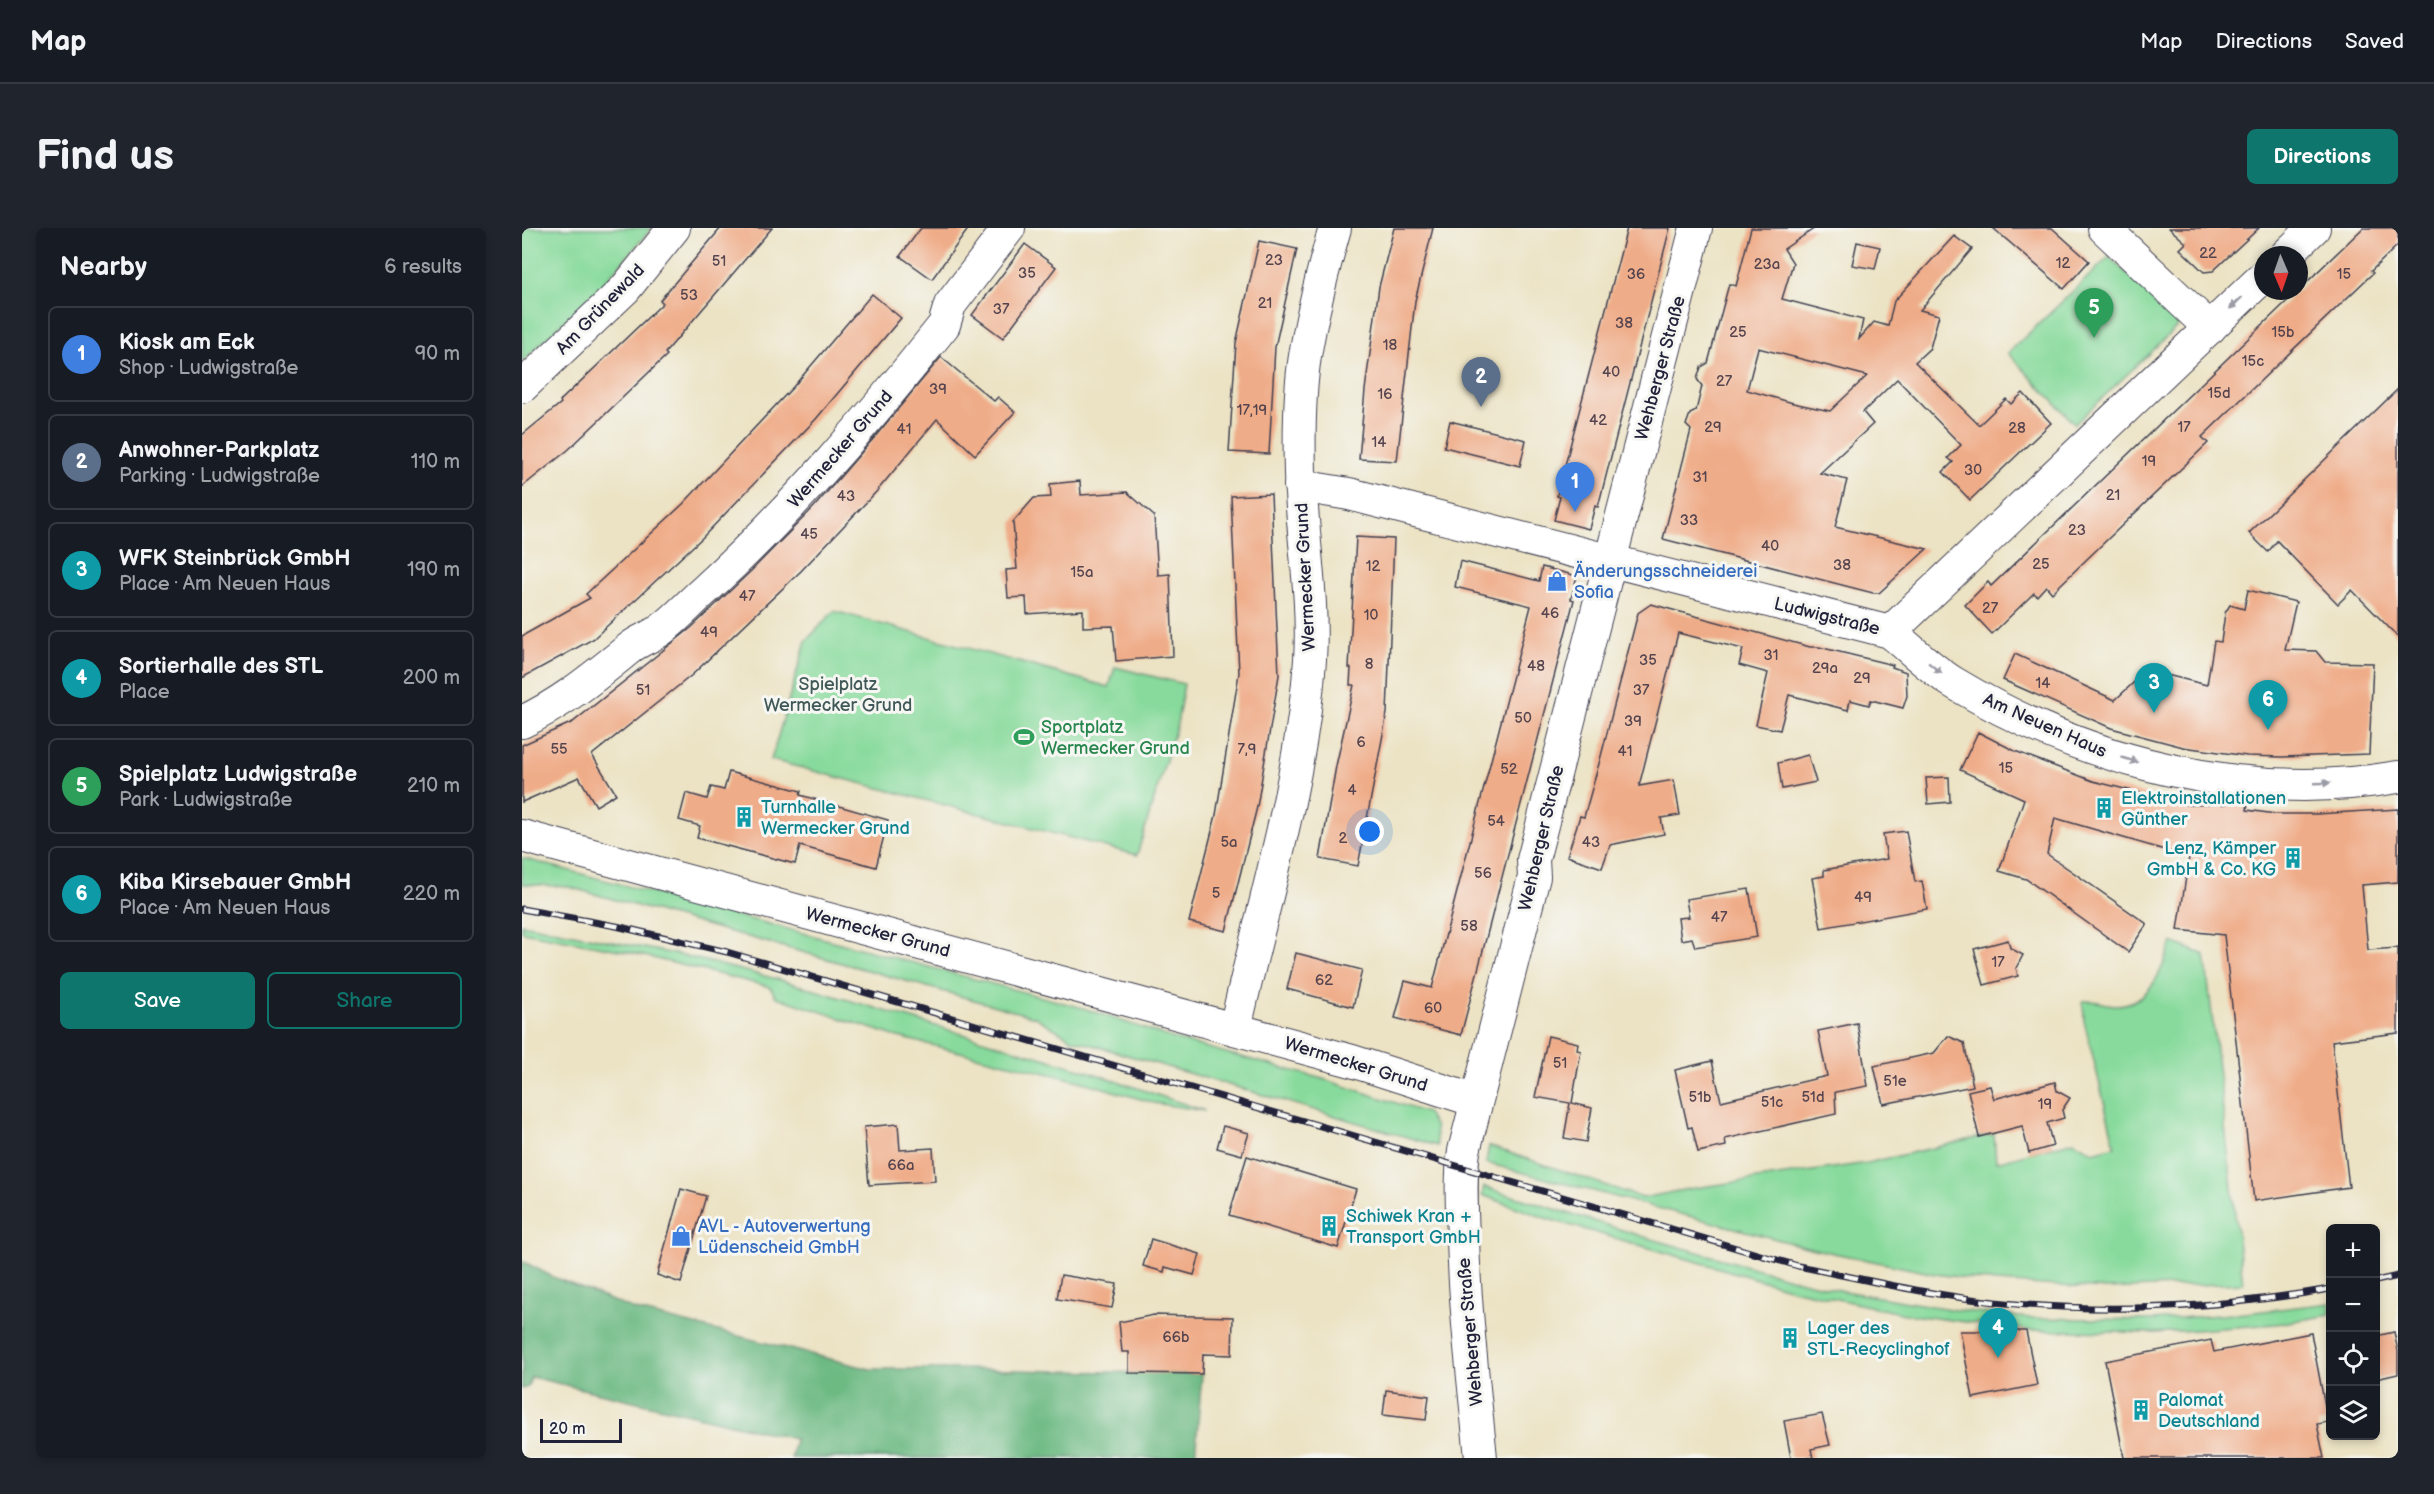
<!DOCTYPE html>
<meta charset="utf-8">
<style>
:root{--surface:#171b24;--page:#20242c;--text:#f1f3f6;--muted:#9ea1a6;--line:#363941;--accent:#0f766e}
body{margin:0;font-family:"Balsamiq Sans",sans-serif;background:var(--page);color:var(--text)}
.controls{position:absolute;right:18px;bottom:18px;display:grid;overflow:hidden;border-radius:9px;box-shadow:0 3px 9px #0003}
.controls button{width:54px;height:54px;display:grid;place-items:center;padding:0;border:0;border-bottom:2px solid var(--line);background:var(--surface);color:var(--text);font:30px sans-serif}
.compass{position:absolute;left:1732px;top:18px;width:54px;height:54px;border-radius:50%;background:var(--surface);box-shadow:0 3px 9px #0003;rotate:178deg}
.scale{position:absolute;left:18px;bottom:15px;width:82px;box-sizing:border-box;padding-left:6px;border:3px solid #22223b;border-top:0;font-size:16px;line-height:21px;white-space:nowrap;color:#22223b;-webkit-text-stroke:4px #f6f6f2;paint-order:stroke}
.you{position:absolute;left:848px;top:604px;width:21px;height:21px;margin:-15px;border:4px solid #fff;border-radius:50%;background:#1a73e8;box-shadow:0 0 0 9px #1a73e833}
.badge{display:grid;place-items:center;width:39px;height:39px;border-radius:50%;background:var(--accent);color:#fff;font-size:20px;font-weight:700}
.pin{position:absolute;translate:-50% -50px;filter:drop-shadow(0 2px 3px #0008)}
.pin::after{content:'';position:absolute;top:32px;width:21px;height:18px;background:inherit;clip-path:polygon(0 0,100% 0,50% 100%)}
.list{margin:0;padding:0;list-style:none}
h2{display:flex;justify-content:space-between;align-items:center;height:78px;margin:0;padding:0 24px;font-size:26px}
h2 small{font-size:20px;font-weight:400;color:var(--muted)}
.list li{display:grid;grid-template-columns:39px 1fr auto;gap:18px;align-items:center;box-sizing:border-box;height:96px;margin:0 12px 12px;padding:0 12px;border:2px solid var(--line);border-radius:9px}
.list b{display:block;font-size:22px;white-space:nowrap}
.list p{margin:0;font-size:20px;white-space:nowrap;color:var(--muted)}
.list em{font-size:20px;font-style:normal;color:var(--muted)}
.actions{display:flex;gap:12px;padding:18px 24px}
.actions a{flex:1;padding:14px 0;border:2px solid var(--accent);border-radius:9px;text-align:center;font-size:21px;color:var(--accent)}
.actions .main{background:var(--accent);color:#fff}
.icon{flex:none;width:33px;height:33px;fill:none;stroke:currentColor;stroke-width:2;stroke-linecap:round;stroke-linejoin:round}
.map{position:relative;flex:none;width:1876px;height:1230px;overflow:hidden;border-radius:9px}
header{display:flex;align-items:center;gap:36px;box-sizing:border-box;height:84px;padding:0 30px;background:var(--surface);border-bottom:2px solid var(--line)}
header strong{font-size:28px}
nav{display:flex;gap:33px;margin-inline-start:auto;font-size:21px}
.intro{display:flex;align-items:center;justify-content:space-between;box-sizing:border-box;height:144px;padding:0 36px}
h1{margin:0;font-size:42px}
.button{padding:15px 27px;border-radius:9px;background:var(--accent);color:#fff;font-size:21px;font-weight:700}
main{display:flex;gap:36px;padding:0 36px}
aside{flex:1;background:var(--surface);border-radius:9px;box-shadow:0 3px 9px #0003}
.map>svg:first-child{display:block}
.green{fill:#87da9b;stroke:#547e6b;stroke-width:1.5}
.forest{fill:#6dba83;stroke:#486e5f;stroke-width:1.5}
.building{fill:#efac88;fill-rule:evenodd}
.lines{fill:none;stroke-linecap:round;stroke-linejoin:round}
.street-casing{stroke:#403f50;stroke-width:34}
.street{stroke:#fff;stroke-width:32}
.rail-casing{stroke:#22223b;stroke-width:7}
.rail{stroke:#f6f6f2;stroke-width:4.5;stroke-dasharray:14;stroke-linecap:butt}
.oneway{fill:#9c9ca7}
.labels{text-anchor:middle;stroke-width:6;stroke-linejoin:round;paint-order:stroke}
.number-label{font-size:15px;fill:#55444e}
.street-label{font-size:18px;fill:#22223b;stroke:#f6f6f2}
.shop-label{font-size:18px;fill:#366cbe;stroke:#f6f6f2;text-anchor:start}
.park-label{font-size:18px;fill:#405958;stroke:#f6f6f2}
.leisure-label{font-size:18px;fill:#27864d;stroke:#f6f6f2;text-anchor:start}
.culture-label{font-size:18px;fill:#0d838f;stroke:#f6f6f2;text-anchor:start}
</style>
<header>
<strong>Map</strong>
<nav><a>Map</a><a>Directions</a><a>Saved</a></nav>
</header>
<div class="intro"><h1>Find us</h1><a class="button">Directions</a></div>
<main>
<aside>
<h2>Nearby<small>6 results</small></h2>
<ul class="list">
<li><span class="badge" style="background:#3f7fe0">1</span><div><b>Kiosk am Eck</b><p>Shop · Ludwigstraße</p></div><em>90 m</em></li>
<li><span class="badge" style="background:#5c6f8a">2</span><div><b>Anwohner-Parkplatz</b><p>Parking · Ludwigstraße</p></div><em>110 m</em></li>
<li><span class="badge" style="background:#0f9aa8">3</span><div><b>WFK Steinbrück GmbH</b><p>Place · Am Neuen Haus</p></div><em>190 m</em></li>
<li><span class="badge" style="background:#0f9aa8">4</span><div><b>Sortierhalle des STL</b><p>Place</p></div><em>200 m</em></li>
<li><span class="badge" style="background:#2e9e5b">5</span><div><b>Spielplatz Ludwigstraße</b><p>Park · Ludwigstraße</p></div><em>210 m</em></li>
<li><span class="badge" style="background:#0f9aa8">6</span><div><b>Kiba Kirsebauer GmbH</b><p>Place · Am Neuen Haus</p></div><em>220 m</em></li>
</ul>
<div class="actions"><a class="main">Save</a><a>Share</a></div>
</aside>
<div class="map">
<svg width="1876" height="1230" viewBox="0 0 1876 1230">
<rect width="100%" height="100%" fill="#f6f6f2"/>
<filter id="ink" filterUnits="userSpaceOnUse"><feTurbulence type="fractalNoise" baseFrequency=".0167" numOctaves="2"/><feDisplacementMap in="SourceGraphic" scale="12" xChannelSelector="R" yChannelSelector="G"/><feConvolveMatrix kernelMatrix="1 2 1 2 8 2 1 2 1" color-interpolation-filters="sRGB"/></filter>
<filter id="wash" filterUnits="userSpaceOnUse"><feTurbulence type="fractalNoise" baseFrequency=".008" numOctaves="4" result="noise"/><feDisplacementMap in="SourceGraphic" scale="24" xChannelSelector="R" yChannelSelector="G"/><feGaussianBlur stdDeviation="1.35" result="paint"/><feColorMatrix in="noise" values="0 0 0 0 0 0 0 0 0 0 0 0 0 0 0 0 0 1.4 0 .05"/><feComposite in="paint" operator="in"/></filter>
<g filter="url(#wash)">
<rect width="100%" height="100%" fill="#ece3c4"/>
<g class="green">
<path d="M0,0H130L82,55L0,134Z"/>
<path d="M1587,29L1659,95L1553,196L1486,125Z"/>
<path d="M312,383L587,459L593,439L662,456L655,496L615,627L249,532L284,413Z"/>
<path d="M0,630L561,780L656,812L801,851L905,885L913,899L915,918L550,811L513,789L47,659L0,656Z"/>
<path d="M0,696L163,728L259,752L565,843L683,883L632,875L561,854L372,808L254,769L248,759L102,723L0,704Z"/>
<path d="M1650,714L1683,727L1721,1055L1586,1061L1474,1054L1413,1046L1292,1021L964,935L967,918L1121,970L1166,961L1345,935L1472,906L1474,934L1552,913L1571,924L1593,918L1562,793L1561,773C1572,771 1583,777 1594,777C1628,777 1641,740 1650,714Z"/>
<path d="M962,959L1126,1010L1272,1051L1321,1063L1434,1082L1507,1090L1631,1092L1724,1085L1808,1075V1087L1754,1096L1633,1105L1505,1102L1382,1086L1270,1061L1026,991L960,967Z"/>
</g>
<path class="forest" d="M0,1033L31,1049L113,1082L348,1141H440L680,1146L673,1230H269L273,1211L9,1149L6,1159L0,1161Z"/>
<g id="blocks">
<g class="building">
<path d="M199,0H250L143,125L145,127L46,222L0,259V207L39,175L38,173L141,75L138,72Z"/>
<path d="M399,0H447L410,51L378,28Z"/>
<path d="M872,0H911L893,73L875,233L837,231L843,162L857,59Z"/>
<path d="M1105,0H1148L1076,279L1073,278L1067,301L1032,292L1038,269L1035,268Z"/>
<path d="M1229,0H1293L1262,21L1271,35L1260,71L1341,92L1337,111L1352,94L1366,98L1372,73L1432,8L1450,21L1398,82L1417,87L1408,120L1393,134L1457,197L1484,171L1489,176L1501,165L1529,195L1448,272L1421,244L1431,234L1426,230L1439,217L1375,151L1341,184L1351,196L1298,245L1325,252L1313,299L1405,321L1357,365H1351L1141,311L1169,202L1164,197L1168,186L1174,183L1180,158L1175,151L1179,139L1186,135L1207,56L1214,58ZM1236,120L1330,144L1345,148L1308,183L1271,175L1225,162Z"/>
<path d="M1471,0H1530L1567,33L1542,61Z"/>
<path d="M1647,0H1737L1691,43L1682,44L1658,21L1664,15Z"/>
<path d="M1841,0H1876V17L1849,43L1851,45L1680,209L1686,215L1565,331L1530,365L1524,358L1515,368L1512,365L1470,406L1443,377L1466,354L1469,358Z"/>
<path d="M737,13L775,21L753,119L747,226L707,224L714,115Z"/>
<path d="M1335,14L1358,19L1353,41L1330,37Z"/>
<path d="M503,16L534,39L481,110L450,87Z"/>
<path d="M350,66L379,90L294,191L180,310L71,411L0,450V408L68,370L64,366L161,276L271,159Z"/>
<path d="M419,129L472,173L476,169L493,184L453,227L415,191L355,263L279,343L170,447L70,527L94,566L74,578L57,549L0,574V517L51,494L169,400L229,343L292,279L352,210Z"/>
<path d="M1876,161V409L1830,362L1816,376L1755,313L1746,324L1727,305Z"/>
<path d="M928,193L1004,212L998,238L922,219Z"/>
<path d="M558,253L559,267L605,264L632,288L636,347L648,346L651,428L594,433L591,398L561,399V382L505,386L504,369L486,370L484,342L495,341L491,294L512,270L529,269L528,256Z"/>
<path d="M749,266L757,447L735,579L704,703L667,694L694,587L717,445L709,268Z"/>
<path d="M834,309L872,311L865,485L836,638L798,631L814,538L832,457H828L829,440H827Z"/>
<path d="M938,333L1017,353L1020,339L1055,348L1049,371L1052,372L939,807L873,790L883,753L910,760L1009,378L933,359Z"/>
<path d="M1726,362L1774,374L1763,422L1794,423L1803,434L1851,435L1847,526L1760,529L1725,528L1661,519L1589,500L1481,452L1493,426L1593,472L1625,442L1685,457L1692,413L1699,414L1703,385L1708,377L1722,381Z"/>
<path d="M1129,376L1288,419H1297L1371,437L1370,439L1384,444L1385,468L1381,480L1349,472L1347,477L1328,472L1326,482L1267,467L1258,502L1234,497L1246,445L1217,437L1221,421L1156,405L1117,558L1152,552L1158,587L1139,590L1142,606L1088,617L1080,640L1045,628L1058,588L1062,589L1078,532L1116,385Z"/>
<path d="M1456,504L1493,523L1571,553L1666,577L1704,576V572L1726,574L1725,582L1754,586H1795L1876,581V654L1840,657L1846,722L1876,720V805L1810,813L1827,959L1732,973L1702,707L1656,702L1667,629L1533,590L1525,626L1625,696L1606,724L1504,651L1477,643L1502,571L1438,542Z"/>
<path d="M1286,527L1294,554L1260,561L1256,535Z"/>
<path d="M207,544L279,563L278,567L366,592L354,639L278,618L273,636L175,610L178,598L157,592L164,565L185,571L189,559L202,562Z"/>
<path d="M1427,549L1428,574L1406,576L1404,550Z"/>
<path d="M1384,603L1393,654L1400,653L1405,681L1299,700L1290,650L1302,648V642L1365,631L1361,606Z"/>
<path d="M1227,661L1235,709L1173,719L1170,710L1159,712L1156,690L1167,689L1164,671Z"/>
<path d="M1486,712L1488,720L1501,727L1494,740L1496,748L1462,757L1452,721Z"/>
<path d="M774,725L840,742L831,779L765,761Z"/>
<path d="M1335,795L1346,858L1313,864L1314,886L1203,911L1204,918L1176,924L1170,899L1166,900L1153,842L1190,833L1199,873L1305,848L1296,803Z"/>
<path d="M1026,808L1056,815L1055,822L1059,823L1050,875L1070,880L1064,914L1042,910L1048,875L1013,869Z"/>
<path d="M1426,808L1442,815L1451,858L1361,876L1352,838L1412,825Z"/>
<path d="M1533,854L1535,863L1548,870L1540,882L1542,890L1525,895L1531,918L1507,925L1500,898L1457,909L1446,863L1468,858L1472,871Z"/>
<path d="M376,896L378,922L411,920L413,953L347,957L342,899Z"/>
<path d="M701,898L727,905L720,927L695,920Z"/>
<path d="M725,928L834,961L816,1020L707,987Z"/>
<path d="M159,961L184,968L159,1055L135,1047Z"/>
<path d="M629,1011L678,1026L672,1047L643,1039L642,1044L621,1038Z"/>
<path d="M539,1047L595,1056L590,1080L535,1071Z"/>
<path d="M632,1087L711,1089L710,1127L681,1126L680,1146L607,1145V1124H600L597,1094Z"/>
<path d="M1438,1103H1504L1515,1157L1451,1170Z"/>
<path d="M1872,1104L1876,1123V1146L1854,1151V1108Z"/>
<path d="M1789,1105L1806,1194L1795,1196L1802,1230H1602L1583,1133L1689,1112L1692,1124Z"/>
<path d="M864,1162L907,1168L904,1192L861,1187Z"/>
<path d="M1300,1186L1308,1217L1289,1221L1291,1230H1269L1262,1193Z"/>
</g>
</g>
</g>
<g filter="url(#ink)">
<use href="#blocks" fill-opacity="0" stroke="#403f50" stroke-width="1.5"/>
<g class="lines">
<g class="street-casing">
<g id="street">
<path d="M1582,0L1688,100"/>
<path d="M1764,27L1792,0"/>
<path d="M0,159L103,61L152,0"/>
<path d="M778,258L827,266L1368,404C1388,420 1409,441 1432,455C1563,534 1723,575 1876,549"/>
<path d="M1368,404L1741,49"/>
<path d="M0,494C41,475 74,447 109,419C118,412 131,408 140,401C156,389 169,374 184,361C272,280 348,190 422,97L428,77L487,0"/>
<path d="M0,608L830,833L954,873"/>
<path d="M713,801C740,678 779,558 788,432C792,370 780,308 778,246C777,207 777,166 783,128C790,85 801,42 813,0"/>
<path d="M959,1230C952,1157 943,1084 941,1010C940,981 938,951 942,923L1012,649L1011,632L1174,0"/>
</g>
</g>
<use href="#street" class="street"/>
<g class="rail-casing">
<g id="rail">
<path d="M0,681L94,698L205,724L1276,1038C1341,1051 1406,1067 1473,1074C1584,1086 1698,1080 1808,1061"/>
<path d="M1854,1053L1876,1048"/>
</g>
</g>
<use href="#rail" class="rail"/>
</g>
<defs><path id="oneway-solid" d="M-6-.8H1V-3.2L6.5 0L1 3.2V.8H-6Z" transform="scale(1.5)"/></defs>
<g class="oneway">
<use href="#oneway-solid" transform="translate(1714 75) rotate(136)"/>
<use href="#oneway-solid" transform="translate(1413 440) rotate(39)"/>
<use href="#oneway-solid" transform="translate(1608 532) rotate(17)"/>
<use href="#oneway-solid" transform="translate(1800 555) rotate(-2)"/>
</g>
</g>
<defs>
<g id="shop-bare" transform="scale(1.62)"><path d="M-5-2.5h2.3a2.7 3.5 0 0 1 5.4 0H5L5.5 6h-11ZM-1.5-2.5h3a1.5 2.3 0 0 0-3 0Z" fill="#3f7fe0" stroke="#f6f6f2" stroke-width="2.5" paint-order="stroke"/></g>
<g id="stadium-bare" transform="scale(1.62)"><path d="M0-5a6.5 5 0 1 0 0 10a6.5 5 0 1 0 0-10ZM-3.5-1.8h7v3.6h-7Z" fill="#2e9e5b" stroke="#f6f6f2" stroke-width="2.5" paint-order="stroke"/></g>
<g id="building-bare" transform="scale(1.62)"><path d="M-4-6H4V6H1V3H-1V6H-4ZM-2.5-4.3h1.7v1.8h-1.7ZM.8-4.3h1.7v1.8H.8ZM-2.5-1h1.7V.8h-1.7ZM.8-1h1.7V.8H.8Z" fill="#0f9aa8" stroke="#f6f6f2" stroke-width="2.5" paint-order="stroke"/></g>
</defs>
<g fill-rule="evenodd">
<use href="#shop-bare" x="1035" y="353"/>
<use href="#stadium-bare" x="502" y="509"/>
<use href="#building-bare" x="1582" y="580"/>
<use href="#building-bare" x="222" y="589"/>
<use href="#building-bare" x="1771" y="630"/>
<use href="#building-bare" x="807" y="998"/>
<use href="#shop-bare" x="159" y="1008"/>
<use href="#building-bare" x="1268" y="1110"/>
<use href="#building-bare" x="1619" y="1182"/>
</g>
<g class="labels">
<g class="number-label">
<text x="1686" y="30">22</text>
<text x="752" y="37">23</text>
<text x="197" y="38">51</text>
<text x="1541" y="40">12</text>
<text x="1245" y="41">23a</text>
<text x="505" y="50">35</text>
<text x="1114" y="51">36</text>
<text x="1822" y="51">15</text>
<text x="167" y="72">53</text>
<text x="743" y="80">21</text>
<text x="479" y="86">37</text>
<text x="1102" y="100">38</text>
<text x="1216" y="109">25</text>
<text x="1761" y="109">15b</text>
<text x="868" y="122">18</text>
<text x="1731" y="138">15c</text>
<text x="1089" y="149">40</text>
<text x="1202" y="158">27</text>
<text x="416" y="166">39</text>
<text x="1697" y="170">15d</text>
<text x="863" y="171">16</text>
<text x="730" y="187">17,19</text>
<text x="1076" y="197">42</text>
<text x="1191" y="204">29</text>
<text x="1662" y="204">17</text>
<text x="1495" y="205">28</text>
<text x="382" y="206">41</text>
<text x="857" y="219">14</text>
<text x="1627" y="238">19</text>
<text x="1451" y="247">30</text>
<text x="1178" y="254">31</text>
<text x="1591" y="272">21</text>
<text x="324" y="273">43</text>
<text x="1167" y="297">33</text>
<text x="1555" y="307">23</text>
<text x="287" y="311">45</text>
<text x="1248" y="323">40</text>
<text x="1519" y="341">25</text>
<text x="1320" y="342">38</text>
<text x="851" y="343">12</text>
<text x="560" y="349">15a</text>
<text x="225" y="373">47</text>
<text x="1468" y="385">27</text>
<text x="1028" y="390">46</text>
<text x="849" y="392">10</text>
<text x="187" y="409">49</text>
<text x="1249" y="432">31</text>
<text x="1126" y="437">35</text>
<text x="847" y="441">8</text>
<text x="1014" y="443">48</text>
<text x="1303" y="445">29a</text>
<text x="1340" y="455">29</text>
<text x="1521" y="460">14</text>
<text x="121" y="467">51</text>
<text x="1119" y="467">37</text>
<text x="1001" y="495">50</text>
<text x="1111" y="498">39</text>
<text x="839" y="519">6</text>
<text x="37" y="526">55</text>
<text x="725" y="526">7,9</text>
<text x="1103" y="528">41</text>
<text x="1484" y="545">15</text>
<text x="987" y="546">52</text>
<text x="830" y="567">4</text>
<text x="974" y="598">54</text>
<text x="821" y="615">2</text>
<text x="707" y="619">5a</text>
<text x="1069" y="619">43</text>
<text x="961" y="650">56</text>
<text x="694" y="670">5</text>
<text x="1341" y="674">49</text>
<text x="1197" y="694">47</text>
<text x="947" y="703">58</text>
<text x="1476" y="739">17</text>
<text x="802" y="757">62</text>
<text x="911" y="785">60</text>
<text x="1038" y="840">51</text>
<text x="1373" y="858">51e</text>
<text x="1178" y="874">51b</text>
<text x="1291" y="874">51d</text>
<text x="1250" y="879">51c</text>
<text x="1523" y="881">19</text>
<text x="379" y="942">66a</text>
<text x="654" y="1114">66b</text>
</g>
<g class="street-label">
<text transform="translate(78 81) rotate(-46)" y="6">Am Grünewald</text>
<text transform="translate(1138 140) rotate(-75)" y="6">Wehberger Straße</text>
<text transform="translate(318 221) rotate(-49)" y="6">Wermecker Grund</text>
<text transform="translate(783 349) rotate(-93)" y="6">Wermecker Grund</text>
<text transform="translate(1305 388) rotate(14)" y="6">Ludwigstraße</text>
<text transform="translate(1523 497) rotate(24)" y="6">Am Neuen Haus</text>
<text transform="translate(1019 610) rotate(-77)" y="6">Wehberger Straße</text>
<text transform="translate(356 704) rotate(15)" y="6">Wermecker Grund</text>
<text transform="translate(834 836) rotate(17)" y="6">Wermecker Grund</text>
<text transform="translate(948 1104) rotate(-95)" y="6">Wehberger Straße</text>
</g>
<g class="shop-label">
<text x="1052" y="349">Änderungsschneiderei<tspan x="1052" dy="21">Sofia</tspan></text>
<text x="176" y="1004">AVL - Autoverwertung<tspan x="176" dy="21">Lüdenscheid GmbH</tspan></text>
</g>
<g class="park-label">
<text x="316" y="462">Spielplatz<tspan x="316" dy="21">Wermecker Grund</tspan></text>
</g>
<g class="leisure-label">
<text x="519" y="505">Sportplatz<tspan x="519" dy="21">Wermecker Grund</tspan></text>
</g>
<g class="culture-label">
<text x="1599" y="576">Elektroinstallationen<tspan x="1599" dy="21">Günther</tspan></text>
<text x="239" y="585">Turnhalle<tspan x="239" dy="21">Wermecker Grund</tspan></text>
<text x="1754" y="626" text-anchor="end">Lenz, Kämper<tspan x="1754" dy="21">GmbH &amp; Co. KG</tspan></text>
<text x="824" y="994">Schiwek Kran +<tspan x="824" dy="21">Transport GmbH</tspan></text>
<text x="1285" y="1106">Lager des<tspan x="1285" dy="21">STL-Recyclinghof</tspan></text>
<text x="1636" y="1178">Palomat<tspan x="1636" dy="21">Deutschland</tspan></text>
</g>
</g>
</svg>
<div class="controls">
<button>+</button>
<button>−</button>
<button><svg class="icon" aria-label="locate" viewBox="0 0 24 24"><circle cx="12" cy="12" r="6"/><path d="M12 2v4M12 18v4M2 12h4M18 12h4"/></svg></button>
<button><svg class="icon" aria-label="layers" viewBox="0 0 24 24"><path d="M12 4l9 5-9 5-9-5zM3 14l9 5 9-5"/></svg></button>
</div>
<svg class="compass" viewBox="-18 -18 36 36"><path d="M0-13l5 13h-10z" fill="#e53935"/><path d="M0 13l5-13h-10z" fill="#9ea1a6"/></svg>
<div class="scale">20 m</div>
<div class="you"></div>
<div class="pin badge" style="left:1053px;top:284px;background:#3f7fe0">1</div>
<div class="pin badge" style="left:959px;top:179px;background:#5c6f8a">2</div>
<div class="pin badge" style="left:1632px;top:485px;background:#0f9aa8">3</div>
<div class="pin badge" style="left:1476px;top:1130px;background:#0f9aa8">4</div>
<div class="pin badge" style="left:1572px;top:110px;background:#2e9e5b">5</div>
<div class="pin badge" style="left:1746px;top:502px;background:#0f9aa8">6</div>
</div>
</main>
